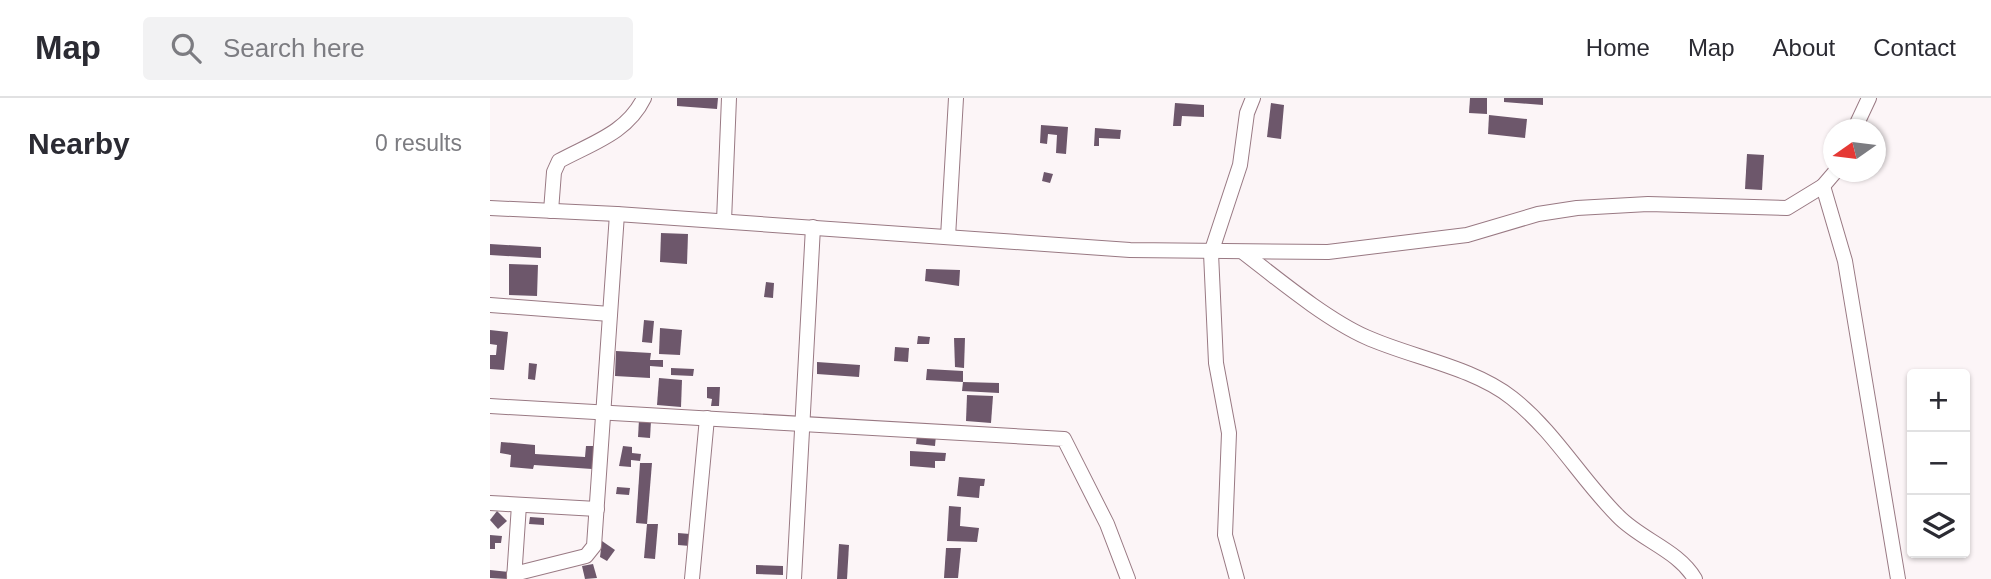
<!DOCTYPE html>
<meta charset="utf-8">
<style>
:root{--surface:#fff;--page:#f2f2f3;--text:#2b2b33;--muted:#7c7c81;--line:#e1e1e2}
body{margin:0;font-family:Helvetica,sans-serif;background:var(--page);color:var(--text)}
.controls{position:absolute;right:21px;bottom:21px;display:grid;overflow:hidden;border-radius:7px;box-shadow:0 2px 5px #0004}
.controls button{width:63px;height:63px;display:grid;place-items:center;padding:0;border:0;border-bottom:2px solid var(--line);background:var(--surface);color:var(--text);font:35px sans-serif}
.compass{position:absolute;left:1333px;top:21px;width:63px;height:63px;border-radius:50%;background:var(--surface);box-shadow:0 2px 5px #0004;rotate:256deg}
.list{margin:0;padding:0;list-style:none}
h2{display:flex;justify-content:space-between;align-items:center;height:91px;margin:0;padding:0 28px;font-size:30px}
h2 small{font-size:23px;font-weight:400;color:var(--muted)}
.icon{flex:none;width:38px;height:38px;fill:none;stroke:currentColor;stroke-width:2;stroke-linecap:round;stroke-linejoin:round}
.map{position:relative;flex:none;width:1501px;height:481px;overflow:hidden}
header{display:flex;align-items:center;gap:42px;box-sizing:border-box;height:98px;padding:0 35px;background:var(--surface);border-bottom:2px solid var(--line)}
header strong{font-size:33px}
nav{display:flex;gap:38px;margin-inline-start:auto;font-size:24px}
.search{width:490px;height:63px;background:var(--page);display:flex;align-items:center;gap:18px;box-sizing:border-box;padding:0 24px;border-radius:7px;color:var(--muted);font-size:26px}
main{display:flex}
aside{flex:1;background:var(--surface)}
.map>svg:first-child{display:block}
.building{fill:#6d576b}
.lines{fill:none;stroke-linecap:round;stroke-linejoin:round}
.minor-casing{stroke:#997983;stroke-width:16}
.minor{stroke:#fff;stroke-width:14}
</style>
<header>
<strong>Map</strong>
<div class="search"><svg class="icon" aria-label="search" viewBox="0 0 24 24"><circle cx="10" cy="10" r="6"/><path d="M15 15l6 6"/></svg>Search here</div>
<nav><a>Home</a><a>Map</a><a>About</a><a>Contact</a></nav>
</header>
<main>
<aside>
<h2>Nearby<small>0 results</small></h2>
<ul class="list">
</ul>
</aside>
<div class="map">
<svg width="1501" height="481" viewBox="0 0 1501 481">
<rect width="100%" height="100%" fill="#fcf5f7"/>
<g class="building">
<path d="M187,0H228L227,11L187,8Z"/>
<path d="M980,0H997V16L979,15Z"/>
<path d="M1014,0H1053V7L1014,4Z"/>
<path d="M685,5L714,7V19L692,18L691,28H683Z"/>
<path d="M781,5L794,7L791,41L777,39Z"/>
<path d="M999,17L1037,21L1035,40L998,36Z"/>
<path d="M551,27L578,29L576,56L566,55L567,37L558,36L557,46L550,45Z"/>
<path d="M605,30L631,32L630,41L609,40V48H604Z"/>
<path d="M1257,56L1274,57L1272,92L1255,91Z"/>
<path d="M554,74L563,76L560,85L552,83Z"/>
<path d="M171,135L198,136L197,166L170,164Z"/>
<path d="M0,146L51,149V160L0,157Z"/>
<path d="M19,166L48,167L47,198L19,197Z"/>
<path d="M436,171L470,172L469,188L435,183Z"/>
<path d="M276,184L284,185L283,200L274,199Z"/>
<path d="M154,222L164,223L162,245L152,244Z"/>
<path d="M170,230L192,232L190,257L169,256Z"/>
<path d="M0,232L18,234L14,272L0,271V257H6L7,247L0,246Z"/>
<path d="M428,238L440,239L439,246H427Z"/>
<path d="M464,240H475L474,270L465,269Z"/>
<path d="M405,249L419,250L418,264L404,263Z"/>
<path d="M126,253L161,255L160,262H173V269L160,268V280L125,278Z"/>
<path d="M327,264L370,267L369,279L327,276Z"/>
<path d="M39,265L47,266L45,282L38,281Z"/>
<path d="M181,270L204,271L203,278L181,277Z"/>
<path d="M437,271L473,273V284L436,282Z"/>
<path d="M169,280L192,282L191,309L167,307Z"/>
<path d="M473,284L509,285V295L472,293Z"/>
<path d="M217,289H230L229,308H221L222,301L217,300Z"/>
<path d="M477,297L503,298L501,325L476,323Z"/>
<path d="M149,322L161,323L160,340L148,339Z"/>
<path d="M427,337H446L445,348L426,346Z"/>
<path d="M11,344L45,347V356L95,359L96,348H104L102,371L44,367L43,371L20,369L21,357L10,355Z"/>
<path d="M133,348L142,349V355L151,356L150,363L141,362V369L129,368Z"/>
<path d="M420,353L456,355L455,363H445V370L420,368Z"/>
<path d="M150,365H162L157,426L146,425Z"/>
<path d="M469,379L495,381L494,388H490L489,400L467,398Z"/>
<path d="M127,389L140,390L139,397L126,396Z"/>
<path d="M459,408L471,409L470,428L489,430L487,444L457,443Z"/>
<path d="M7,413L17,423L8,431L0,422Z"/>
<path d="M40,419L54,420V427L39,426Z"/>
<path d="M157,426H168L165,461L154,460Z"/>
<path d="M188,435L200,436V448L188,447Z"/>
<path d="M0,437L12,438L11,445H5V451H0Z"/>
<path d="M112,443L125,452L117,463L110,459Z"/>
<path d="M349,446L359,447L357,481H347Z"/>
<path d="M456,450H471L468,480H454Z"/>
<path d="M103,466L107,480L95,481L92,468Z"/>
<path d="M266,467L293,468V477L266,476Z"/>
<path d="M0,472L19,474L18,481L0,480Z"/>
</g>
<g class="lines">
<g class="minor-casing">
<g id="minor">
<path d="M1364,32L1379,0"/>
<path d="M1333,88L1355,163L1408,481"/>
<path d="M0,110L127,116L640,152L838,154L977,137L1048,116L1087,110L1158,106L1297,110L1333,88L1345,74"/>
<path d="M61,113L64,74L69,63C102,45 137,35 154,0"/>
<path d="M234,123L239,0"/>
<path d="M458,139L466,0"/>
<path d="M754,155C789,182 836,221 876,239C920,259 983,269 1022,300C1065,334 1090,380 1128,418C1151,442 1188,452 1205,481"/>
<path d="M0,207L120,216"/>
<path d="M0,308L574,341L617,426L638,481"/>
<path d="M0,405L107,411"/>
<path d="M24,476L96,458L104,448L127,116"/>
<path d="M24,481L29,407"/>
<path d="M202,481L217,320"/>
<path d="M304,481L323,129"/>
<path d="M747,481L735,437L739,335L726,265L721,155L750,67L757,15L763,0"/>
</g>
</g>
<use href="#minor" class="minor"/>
</g>
</svg>
<div class="controls">
<button>+</button>
<button>−</button>
<button><svg class="icon" aria-label="layers" viewBox="0 0 24 24"><path d="M12 4l9 5-9 5-9-5zM3 14l9 5 9-5"/></svg></button>
</div>
<svg class="compass" viewBox="-18 -18 36 36"><path d="M0-13l5 13h-10z" fill="#e53935"/><path d="M0 13l5-13h-10z" fill="#7c7c81"/></svg>
</div>
</main>
